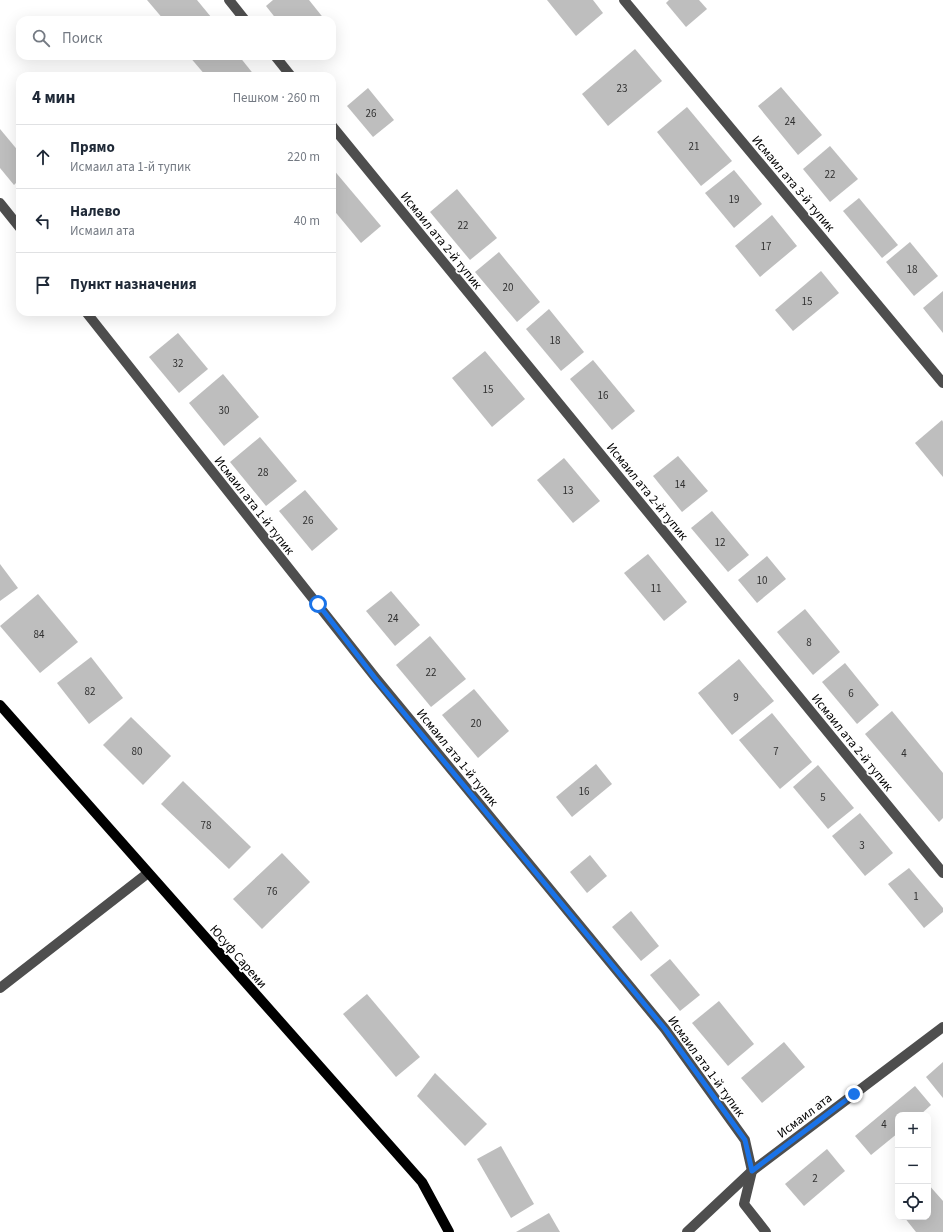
<!DOCTYPE html>
<html lang="ru">
<meta charset="utf-8">
<style>
:root{--surface:#fff;--page:#f6f6f7;--text:#1f2937;--muted:#747a83;--line:#e0e1e3}
body{margin:0;font-family:"Source Sans 3",sans-serif;background:var(--page);color:var(--text)}
.controls{position:absolute;right:12px;bottom:12px;display:grid;overflow:hidden;border-radius:8px;box-shadow:0 4px 16px #0002}
.controls button{width:36px;height:36px;display:grid;place-items:center;padding:0;border:0;border-bottom:1px solid var(--line);background:var(--surface);color:var(--text);font:20px sans-serif}
.stop{position:absolute;width:12px;height:12px;margin:-9px;border:3px solid #1a73e8;border-radius:50%;background:#fff}
.stop.end{background:#1a73e8;border-color:#fff;box-shadow:0 1px 4px #0008}
.list{margin:0;padding:0;list-style:none}
h2{display:flex;justify-content:space-between;align-items:center;height:52px;margin:0;padding:0 16px;font-size:17px}
h2 small{font-size:13px;font-weight:400;color:var(--muted)}
.list li{display:grid;grid-template-columns:26px 1fr auto;gap:12px;align-items:center;box-sizing:border-box;height:64px;padding:0 16px;border-top:1px solid var(--line)}
.list b{display:block;font-size:15px;white-space:nowrap}
.list p{margin:0;font-size:13px;white-space:nowrap;color:var(--muted)}
.list em{font-size:13px;font-style:normal;color:var(--muted)}
.icon{flex:none;width:22px;height:22px;fill:none;stroke:currentColor;stroke-width:2;stroke-linecap:round;stroke-linejoin:round}
.map{position:relative;flex:none;width:943px;height:1232px;overflow:hidden}
.search{position:absolute;background:var(--surface);box-shadow:0 4px 16px #0002;left:16px;top:16px;width:320px;height:44px;display:flex;align-items:center;gap:10px;box-sizing:border-box;padding:0 14px;border-radius:12px;color:var(--muted);font-size:15px}
.panel{position:absolute;background:var(--surface);box-shadow:0 4px 16px #0002;left:16px;top:72px;width:320px;height:244px;border-radius:12px}
.map>svg:first-child{display:block}
.building{fill:#bebebe}
.lines{fill:none;stroke-linecap:round;stroke-linejoin:round}
.minor{stroke:#4e4e4e;stroke-width:10}
.major{stroke:#000;stroke-width:10}
.route{stroke:#1a73e8;stroke-width:5}
.labels{text-anchor:middle;stroke-width:3.5;stroke-linejoin:round;paint-order:stroke}
.number-label{font-size:11px;fill:#303030}
.street-label{font-size:13px;fill:#000;stroke:#fff}
</style>
<div class="map">
<svg width="943" height="1232" viewBox="0 0 943 1232">
<rect width="100%" height="100%" fill="#fff"/>
<g class="building">
<path d="M147,0H197L211,17L208,20H164Z"/>
<path d="M273,0H309L325,20H277L266,6Z"/>
<path d="M547,0H593L603,13L576,36Z"/>
<path d="M669,0H699L707,9L686,27L666,3Z"/>
<path d="M635,49L662,81L608,126L582,94Z"/>
<path d="M189,56H239L255,76H206Z"/>
<path d="M781,87L822,135L798,155L758,106Z"/>
<path d="M368,88L394,120L373,137L347,106Z"/>
<path d="M687,107L732,161L701,186L657,132Z"/>
<path d="M0,129L20,153V179L14,185L0,168Z"/>
<path d="M830,146L858,179L830,202L803,169Z"/>
<path d="M332,168L381,226L361,243L332,208Z"/>
<path d="M734,170L762,204L734,228L705,193Z"/>
<path d="M457,189L497,238L470,260L430,212Z"/>
<path d="M859,198L898,245L882,258L843,211Z"/>
<path d="M772,215L797,246L760,277L735,246Z"/>
<path d="M910,242L938,276L914,296L886,262Z"/>
<path d="M499,252L540,302L517,322L475,272Z"/>
<path d="M821,271L839,293L793,331L775,310Z"/>
<path d="M943,291V333L923,308Z"/>
<path d="M549,309L584,352L561,371L526,329Z"/>
<path d="M178,333L208,369L179,393L149,357Z"/>
<path d="M485,351L525,399L492,427L452,378Z"/>
<path d="M593,360L635,411L612,430L570,379Z"/>
<path d="M223,374L259,417L224,446L189,403Z"/>
<path d="M942,420L943,422V477L915,443Z"/>
<path d="M260,437L297,481L266,506L230,462Z"/>
<path d="M678,456L708,491L682,512L653,476Z"/>
<path d="M564,458L600,501L573,523L537,480Z"/>
<path d="M305,490L338,529L312,551L279,511Z"/>
<path d="M712,511L749,555L728,572L691,528Z"/>
<path d="M648,554L687,602L664,621L624,573Z"/>
<path d="M767,556L786,579L757,603L738,580Z"/>
<path d="M0,564L18,588L0,601Z"/>
<path d="M391,591L420,625L395,646L366,611Z"/>
<path d="M38,594L78,642L40,673L0,626Z"/>
<path d="M805,609L840,652L813,675L777,632Z"/>
<path d="M430,636L466,679L431,707L396,665Z"/>
<path d="M91,657L123,698L89,724L57,683Z"/>
<path d="M739,659L774,701L732,735L698,693Z"/>
<path d="M845,663L879,705L857,724L822,682Z"/>
<path d="M474,689L509,731L478,758L442,715Z"/>
<path d="M892,711L943,773V818L939,822L865,734Z"/>
<path d="M772,713L812,762L780,789L739,740Z"/>
<path d="M131,717L171,756L143,785L103,745Z"/>
<path d="M596,764L612,784L572,817L556,797Z"/>
<path d="M818,765L854,808L828,829L793,787Z"/>
<path d="M183,781L251,847L229,869L161,804Z"/>
<path d="M860,813L893,853L865,876L832,836Z"/>
<path d="M282,853L310,882L262,929L233,899Z"/>
<path d="M590,855L607,876L587,893L570,872Z"/>
<path d="M909,868L943,908V912L924,928L888,884Z"/>
<path d="M631,911L659,946L641,961L612,927Z"/>
<path d="M670,959L700,995L680,1011L650,975Z"/>
<path d="M367,994L420,1057L396,1077L343,1014Z"/>
<path d="M719,1001L754,1044L728,1066L692,1023Z"/>
<path d="M784,1042L805,1067L762,1103L741,1078Z"/>
<path d="M943,1062V1098L926,1077Z"/>
<path d="M435,1073L487,1124L465,1146L417,1096Z"/>
<path d="M915,1086L931,1105L920,1115H898V1133L871,1155L855,1136Z"/>
<path d="M501,1146L534,1204L511,1218L477,1159Z"/>
<path d="M827,1149L845,1171L804,1206L785,1184Z"/>
<path d="M928,1184L943,1201V1232H916L904,1217H928Z"/>
<path d="M549,1213L560,1232H516Z"/>
</g>
<g class="lines">
<g class="minor">
<path d="M229,0L245,20"/>
<path d="M624,0L943,383"/>
<path d="M275,56L291,76"/>
<path d="M332,126L943,873"/>
<path d="M0,203L20,228"/>
<path d="M86,312L375,677L665,1029L745,1140L752,1171L744,1204L766,1232"/>
<path d="M0,988L148,873"/>
<path d="M687,1232L752,1171L943,1027"/>
</g>
<path class="major" d="M0,705L422,1182L449,1232"/>
</g>
<g class="lines">
<path class="route" d="M318,604L375,678L665,1029L745,1140L752,1171L854,1094"/>
</g>
<g class="labels">
<g class="number-label">
<text x="622" y="92">23</text>
<text x="371" y="117">26</text>
<text x="790" y="125">24</text>
<text x="694" y="150">21</text>
<text x="830" y="178">22</text>
<text x="734" y="203">19</text>
<text x="463" y="229">22</text>
<text x="766" y="250">17</text>
<text x="912" y="273">18</text>
<text x="508" y="291">20</text>
<text x="807" y="305">15</text>
<text x="555" y="344">18</text>
<text x="178" y="367">32</text>
<text x="488" y="393">15</text>
<text x="603" y="399">16</text>
<text x="224" y="414">30</text>
<text x="263" y="476">28</text>
<text x="680" y="488">14</text>
<text x="568" y="494">13</text>
<text x="308" y="524">26</text>
<text x="720" y="546">12</text>
<text x="762" y="584">10</text>
<text x="656" y="592">11</text>
<text x="393" y="622">24</text>
<text x="39" y="638">84</text>
<text x="809" y="646">8</text>
<text x="431" y="676">22</text>
<text x="90" y="695">82</text>
<text x="851" y="697">6</text>
<text x="736" y="701">9</text>
<text x="476" y="727">20</text>
<text x="137" y="755">80</text>
<text x="776" y="755">7</text>
<text x="904" y="757">4</text>
<text x="584" y="795">16</text>
<text x="823" y="801">5</text>
<text x="206" y="829">78</text>
<text x="862" y="849">3</text>
<text x="272" y="895">76</text>
<text x="916" y="900">1</text>
<text x="884" y="1128">4</text>
<text x="815" y="1182">2</text>
</g>
<g class="street-label">
<text transform="translate(794 183) rotate(50)" y="5">Исмаил ата 3-й тупик</text>
<text transform="translate(442 240) rotate(51)" y="5">Исмаил ата 2-й тупик</text>
<text transform="translate(648 491) rotate(51)" y="5">Исмаил ата 2-й тупик</text>
<text transform="translate(255 505) rotate(52)" y="5">Исмаил ата 1-й тупик</text>
<text transform="translate(853 742) rotate(51)" y="5">Исмаил ата 2-й тупик</text>
<text transform="translate(458 757) rotate(51)" y="5">Исмаил ата 1-й тупик</text>
<text transform="translate(239 956) rotate(49)" y="5">Юсуф Сареми</text>
<text transform="translate(707 1066) rotate(54)" y="5">Исмаил ата 1-й тупик</text>
<text transform="translate(804 1115) rotate(-37)" y="5">Исмаил ата</text>
</g>
</g>
</svg>
<div class="controls">
<button>+</button>
<button>−</button>
<button><svg class="icon" aria-label="locate" viewBox="0 0 24 24"><circle cx="12" cy="12" r="6"/><path d="M12 2v4M12 18v4M2 12h4M18 12h4"/></svg></button>
</div>
<div class="stop" style="left:318px;top:604px"></div>
<div class="stop end" style="left:854px;top:1094px"></div>
<div class="search"><svg class="icon" aria-label="search" viewBox="0 0 24 24"><circle cx="10" cy="10" r="6"/><path d="M15 15l6 6"/></svg>Поиск</div>
<section class="panel">
<h2>4 мин<small>Пешком · 260 m</small></h2>
<ul class="list">
<li><svg class="icon" aria-label="ahead" viewBox="0 0 24 24"><path d="M12 20V5M6 11l6-6 6 6"/></svg><div><b>Прямо</b><p>Исмаил ата 1-й тупик</p></div><em>220 m</em></li>
<li><svg class="icon" aria-label="left" viewBox="0 0 24 24"><path d="M17 20v-9H6M10 6l-5 5 5 5"/></svg><div><b>Налево</b><p>Исмаил ата</p></div><em>40 m</em></li>
<li><svg class="icon" aria-label="arrive" viewBox="0 0 24 24"><path d="M6 21V4h12l-3 4 3 4H6"/></svg><div><b>Пункт назначения</b></div></li>
</ul>
</section>
</div>
